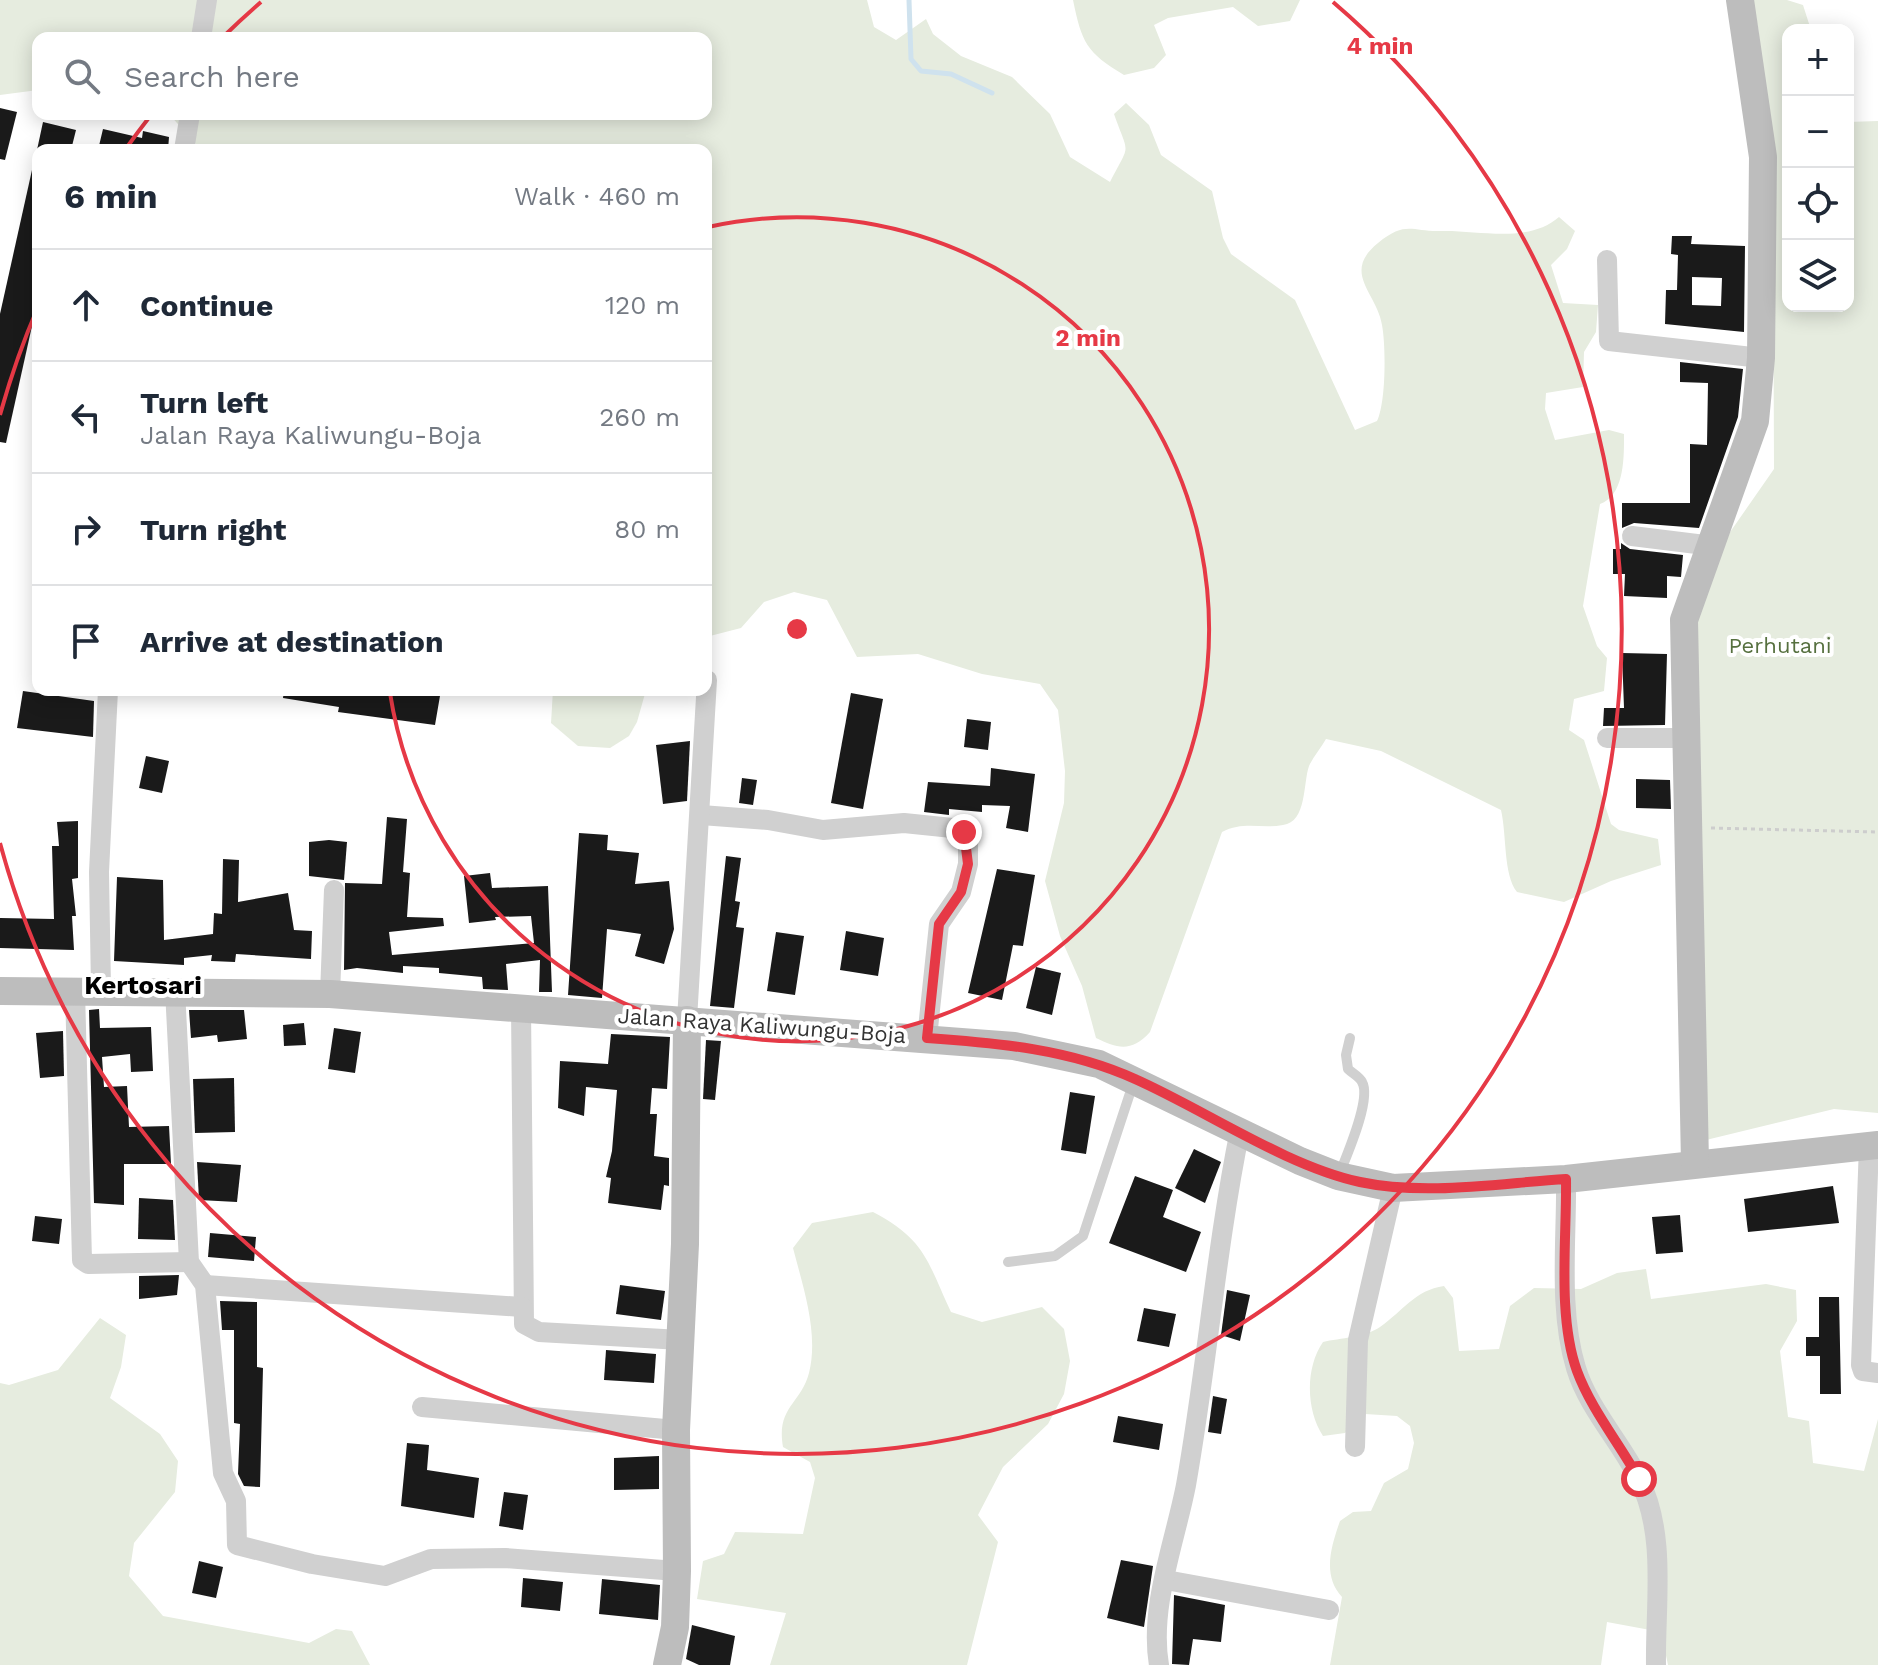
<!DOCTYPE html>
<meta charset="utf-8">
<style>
:root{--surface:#fff;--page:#f6f6f7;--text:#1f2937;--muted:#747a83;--line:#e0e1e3}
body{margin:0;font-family:"Work Sans",sans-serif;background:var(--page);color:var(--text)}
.controls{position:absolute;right:24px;top:24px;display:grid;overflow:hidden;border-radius:16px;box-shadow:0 4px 20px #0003}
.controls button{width:72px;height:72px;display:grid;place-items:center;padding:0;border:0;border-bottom:2px solid var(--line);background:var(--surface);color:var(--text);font:40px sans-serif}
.stop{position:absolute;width:24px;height:24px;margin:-18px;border:6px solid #e63946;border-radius:50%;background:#fff}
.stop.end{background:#e63946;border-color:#fff;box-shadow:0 2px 8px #0008}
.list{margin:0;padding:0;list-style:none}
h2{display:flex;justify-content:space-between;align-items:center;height:104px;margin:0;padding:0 32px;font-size:34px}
h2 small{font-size:26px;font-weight:400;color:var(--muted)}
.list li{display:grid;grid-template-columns:52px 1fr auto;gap:24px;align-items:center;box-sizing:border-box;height:112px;padding:0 32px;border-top:2px solid var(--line)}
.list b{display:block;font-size:30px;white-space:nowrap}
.list p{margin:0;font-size:26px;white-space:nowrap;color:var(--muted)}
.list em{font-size:26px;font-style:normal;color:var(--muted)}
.icon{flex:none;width:44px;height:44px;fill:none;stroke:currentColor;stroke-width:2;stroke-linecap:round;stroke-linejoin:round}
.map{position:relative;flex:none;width:1878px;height:1665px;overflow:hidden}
.search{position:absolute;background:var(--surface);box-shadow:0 4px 20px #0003;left:32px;top:32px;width:680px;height:88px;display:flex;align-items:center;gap:20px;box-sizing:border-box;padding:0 28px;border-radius:16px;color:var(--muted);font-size:30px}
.panel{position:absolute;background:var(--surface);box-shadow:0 4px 20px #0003;left:32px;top:144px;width:680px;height:552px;border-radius:16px}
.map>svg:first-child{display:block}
.green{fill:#e6ecdf}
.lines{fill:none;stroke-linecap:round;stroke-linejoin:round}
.stream{stroke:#cfe2ee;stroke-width:5}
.building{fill:#1a1a1a;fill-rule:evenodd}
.path{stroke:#cdcdcd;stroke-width:3;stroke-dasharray:4 4;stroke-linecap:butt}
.lane{stroke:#d0d0d0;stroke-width:10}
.street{stroke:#d0d0d0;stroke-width:20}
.secondary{stroke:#bdbdbd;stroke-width:28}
.route{stroke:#e63946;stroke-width:10}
.ring{fill:none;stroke:#e63946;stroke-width:4}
.labels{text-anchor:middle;stroke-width:8;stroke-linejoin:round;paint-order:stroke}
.park-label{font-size:22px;fill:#56703f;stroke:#fff}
.street-label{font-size:22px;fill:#333;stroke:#fff}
.quarter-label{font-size:26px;font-weight:bold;fill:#000;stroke:#fff}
.centre{fill:#e63946;stroke:#fff;stroke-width:4}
.ring-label{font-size:24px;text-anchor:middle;font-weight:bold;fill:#e63946;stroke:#fff;stroke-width:8;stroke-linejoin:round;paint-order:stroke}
</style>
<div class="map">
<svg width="1878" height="1665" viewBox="0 0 1878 1665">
<rect width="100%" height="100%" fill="#fff"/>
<g class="green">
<path d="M0,0H867L874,27L896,40L926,19L933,34L961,56L1012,77L1050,114L1070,157L1110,182C1131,141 1129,157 1114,114L1126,103L1149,125L1161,155L1212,191L1223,238L1231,254L1295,300L1355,430L1377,421C1386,403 1386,346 1382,325C1377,293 1341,273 1378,243C1406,220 1412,232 1441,231C1479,230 1528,244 1559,217L1575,231L1567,249L1551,265L1563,303L1598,305L1596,332L1584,352L1583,387L1546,393L1545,409L1555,440L1609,430L1624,434C1624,456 1625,495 1600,504L1583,606L1597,646L1607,658L1604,691L1574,699L1569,730L1584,740L1611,824L1619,830L1658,839L1661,865L1611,881L1564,902L1517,892C1503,874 1507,836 1501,810L1381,751L1326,739C1321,748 1313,757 1309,766C1303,783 1307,822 1283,825C1261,829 1243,821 1222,832L1150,1032C1132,1052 1118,1049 1096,1038L1082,986L1060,936L1045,881L1064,803L1065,771L1058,710L1040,684L982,674L918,654L857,657L827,600L794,592L764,602L741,628L706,637V150H201L169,114H706V38H38V90L0,95Z"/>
<path d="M1073,0H1300L1290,21L1258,26L1233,7L1168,18L1154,25L1166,55L1154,68L1124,75C1086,52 1082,43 1073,0Z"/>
<path d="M1750,0H1787L1803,5L1811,30H1788V306H1848V122L1878,121V1113L1834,1109L1706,1140L1680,604L1774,469L1773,188L1758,27Z"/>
<path d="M553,690H646L637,722L629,736L610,748L578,746L551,723Z"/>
<path d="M873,1212C926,1240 927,1261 951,1312L982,1322L1042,1307L1064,1329L1070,1361L1064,1394L1048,1424L1003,1467L978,1515L998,1542L967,1665H770L786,1613L697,1599L703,1561L724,1554L735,1532L803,1534L815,1478L810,1462L783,1447C776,1407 801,1404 809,1373C819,1333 803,1287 793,1248L812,1223Z"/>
<path d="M1646,1269L1651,1299L1766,1284L1796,1290L1797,1321L1780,1351L1788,1417L1809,1421L1813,1463L1864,1471L1878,1419V1665H1668L1661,1632L1607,1622L1601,1665H1330L1342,1597C1322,1575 1331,1547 1340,1521L1353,1512L1371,1511L1384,1483L1408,1469L1414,1443L1410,1426L1397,1416L1365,1414L1345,1433L1323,1436C1306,1410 1305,1368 1323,1342C1340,1338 1366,1337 1380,1327C1403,1311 1415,1290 1444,1286L1453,1298L1459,1351L1499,1349L1510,1306L1534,1288L1581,1289L1617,1273Z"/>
<path d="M100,1318L126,1335L121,1367L110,1398L160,1434L178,1461L175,1492L134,1543L129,1576L163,1616L309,1643L336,1629L352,1631L370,1665H0V1383L9,1385L58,1370Z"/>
</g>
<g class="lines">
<path class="stream" d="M909,0L911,59L921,71L951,74L992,93"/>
</g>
<g class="building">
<path d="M0,108L17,112L5,160L0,159Z"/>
<path d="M43,122L76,130L71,150H37Z"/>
<path d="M103,129L142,138L143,131L169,137L168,150H98Z"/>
<path d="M32,170L38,171V299L6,443L0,442V314Z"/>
<path d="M1672,236H1692L1691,244L1745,246L1744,332L1665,324L1666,290H1677L1678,255L1671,254ZM1692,277L1722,278L1721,306L1692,305Z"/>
<path d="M1680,362L1743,369L1738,417L1699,528L1634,523L1622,528V503H1690V444L1707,445L1708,383L1680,382Z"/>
<path d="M1621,543L1630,549L1683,555L1681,577L1667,576V598L1624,596L1625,574H1613V549H1621Z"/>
<path d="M1622,653L1667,654L1665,725L1603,726L1604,708H1624Z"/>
<path d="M284,690H441L435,725L338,712L339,707L283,698Z"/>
<path d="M23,691L94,701L93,737L17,728Z"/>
<path d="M851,693L883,699L863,809L831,803Z"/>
<path d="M967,719L991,722L988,750L964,747Z"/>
<path d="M690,741L687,801L663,804L656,745Z"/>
<path d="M146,756L169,761L162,793L139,788Z"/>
<path d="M991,768L1035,774L1028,832L1006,828L1010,806L982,805V812L949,809V815L924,812L928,782L990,786Z"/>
<path d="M742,778L757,780L753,805L739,803Z"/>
<path d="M1636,779L1670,780L1671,809L1636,808Z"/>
<path d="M387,817L407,819L403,872L410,873L407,917L443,918L444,926L389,932L392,955L534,943L531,916L495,917L496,920L469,923L464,876L490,873L492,888L548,886L552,992H539L540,960L506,964L508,990L483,989L482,977L439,973V968L403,966V973L357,968L344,970L345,883L382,884Z"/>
<path d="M78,821V878L72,879L76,916H72L74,950L0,948V918L54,919L52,846H59L57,822Z"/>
<path d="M579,833L608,835L607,850L639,853L635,884L669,881L674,929L664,964L635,956L641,934L607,929L602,998L568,995Z"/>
<path d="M329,840L347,842L344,880L309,876V842Z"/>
<path d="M726,856L741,858L735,901L740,902L736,927L744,928L734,1008L710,1006Z"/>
<path d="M223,859L239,860L238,902L288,893L294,930L312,931L311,959L236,954L235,962L211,961L212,955L184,958V965L114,961L117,877L163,880L164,940L213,934L214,913L222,914Z"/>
<path d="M997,869L1035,875L1023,946L1013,945L1002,1000L968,993Z"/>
<path d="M846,931L884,938L878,976L840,970Z"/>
<path d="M776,932L804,936L795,995L767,991Z"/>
<path d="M1036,967L1061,973L1052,1015L1026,1008Z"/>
<path d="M99,1009L100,1028L151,1027L153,1071L131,1072L130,1054L102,1057L104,1087L127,1086L129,1127L169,1126L171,1164H124V1205L94,1203L89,1010Z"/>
<path d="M189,1010H244L247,1039L218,1042L217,1035L191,1038Z"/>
<path d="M304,1023L306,1045L284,1046L283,1025Z"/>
<path d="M334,1028L361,1032L355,1073L328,1069Z"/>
<path d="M63,1031L64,1076L40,1078L36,1033Z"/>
<path d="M611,1034L670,1037L667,1089L652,1088L650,1114H657L654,1156L669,1158V1186L664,1185L661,1210L608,1203L611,1178L606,1177L612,1151L617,1090L586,1087L584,1116L558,1108L560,1061L608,1064Z"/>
<path d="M706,1040L721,1041L715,1100L703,1099Z"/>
<path d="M234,1078L235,1132L195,1133L193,1079Z"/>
<path d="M1070,1092L1095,1096L1086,1154L1061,1150Z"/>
<path d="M1194,1149L1221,1162L1205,1203L1175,1188Z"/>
<path d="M197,1162L241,1165L237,1202L199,1200Z"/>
<path d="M1135,1176L1173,1190L1163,1217L1201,1232L1186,1272L1109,1243Z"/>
<path d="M1833,1186L1839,1223L1748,1232L1744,1199Z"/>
<path d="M139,1198L173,1200L175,1240L138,1239Z"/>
<path d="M1680,1215L1683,1252L1656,1254L1652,1217Z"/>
<path d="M35,1216L62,1219L59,1244L32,1241Z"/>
<path d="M210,1233L256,1237L254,1261L208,1257Z"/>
<path d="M179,1275L177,1295L139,1299V1276Z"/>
<path d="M620,1285L665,1291L661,1320L616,1314Z"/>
<path d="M1227,1290L1250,1295L1240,1341L1221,1335Z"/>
<path d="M1819,1297H1839L1841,1394H1820V1356H1806V1337H1819Z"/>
<path d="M220,1301L257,1302V1367L263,1368L260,1487L244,1486L238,1474L240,1424L234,1423V1330H222Z"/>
<path d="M1144,1308L1176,1314L1169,1347L1137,1341Z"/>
<path d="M606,1350L656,1354L654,1383L604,1380Z"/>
<path d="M1213,1396L1227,1399L1221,1434L1208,1432Z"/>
<path d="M1118,1416L1163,1424L1159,1450L1113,1442Z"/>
<path d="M407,1443L429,1445L427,1470L479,1478L474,1518L401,1506Z"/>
<path d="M659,1456V1489L614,1490V1458Z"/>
<path d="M504,1492L528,1495L523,1530L499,1526Z"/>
<path d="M1121,1560L1153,1566L1144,1627L1107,1618Z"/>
<path d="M199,1561L223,1567L216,1598L192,1593Z"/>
<path d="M523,1578L563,1582L560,1611L521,1607Z"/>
<path d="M602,1579L660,1585L658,1620L599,1614Z"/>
<path d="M1174,1595L1225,1605L1221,1642L1193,1639L1189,1665L1172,1664Z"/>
<path d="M692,1625L735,1636L730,1665H699L686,1659Z"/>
</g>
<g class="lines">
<path class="path" d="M1711,828L1878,832"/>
<g class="lane">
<path d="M1339,1175C1346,1157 1372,1099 1362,1082C1360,1077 1352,1073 1348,1069L1346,1055L1350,1038"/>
<path d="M1008,1262L1055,1256L1083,1236L1133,1084"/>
</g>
<g class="street">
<path d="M201,38L207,0"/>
<path d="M184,150L190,114"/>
<path d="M1607,260L1609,341L1761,358"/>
<path d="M1632,536L1713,546"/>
<path d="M1607,738H1684"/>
<path d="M701,815L768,820L823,830L904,823L962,829L968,846V864L961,892L939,924L927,1038"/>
<path d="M101,989L99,872L108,690"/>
<path d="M75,990L82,1260L88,1264L189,1262"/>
<path d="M175,990L189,1262L205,1285L223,1473L236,1501L237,1545L312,1564L385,1576L431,1559L505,1558L677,1571"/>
<path d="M330,994L334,890"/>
<path d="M521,1007L524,1324L539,1332L681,1340"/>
<path d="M687,1020L707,680"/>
<path d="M1869,1145L1861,1365L1863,1371L1878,1373"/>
<path d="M1566,1179C1567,1239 1558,1309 1576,1368C1588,1408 1620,1441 1639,1479C1667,1535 1655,1604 1656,1665"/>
<path d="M205,1285L522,1307"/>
<path d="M422,1407L676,1430"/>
<path d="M1355,1447L1358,1340L1393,1188"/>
<path d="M1166,1580L1329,1610"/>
<path d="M1159,1665C1149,1607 1175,1542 1186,1485C1207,1367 1216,1248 1240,1130"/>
</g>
<g class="secondary">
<path d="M0,991L330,994L1014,1046L1099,1064L1300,1161L1338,1176L1393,1188L1566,1179L1878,1145"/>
<path d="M1695,1163L1684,620L1755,421L1761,358L1763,157L1740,0"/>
<path d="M667,1665L675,1627L677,1571L676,1430L685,1244L687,1020"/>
</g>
</g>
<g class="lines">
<path class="route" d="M964,832L968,864L961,892L939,924L927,1038C998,1043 1069,1049 1135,1079C1205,1110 1286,1166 1360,1182C1426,1196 1500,1183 1566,1179C1567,1237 1557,1316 1577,1371C1591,1409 1619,1443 1639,1479"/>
</g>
<g class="ring">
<path d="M708 227A412 412 0 1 1 390 693"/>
<path d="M0 415A825 825 0 0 1 38 307M125 150A825 825 0 0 1 151 115M224 36A825 825 0 0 1 261 2M1333 2A825 825 0 1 1 0 843"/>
</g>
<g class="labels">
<g class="park-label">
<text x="1780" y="653">Perhutani</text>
</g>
<g class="street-label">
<text transform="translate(762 1025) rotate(4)" y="8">Jalan Raya Kaliwungu-Boja</text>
</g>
<g class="quarter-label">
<text x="143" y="994">Kertosari</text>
</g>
</g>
<circle cx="797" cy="629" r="12" class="centre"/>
<g class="ring-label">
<text x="1380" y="54">4 min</text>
<text x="1088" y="346">2 min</text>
</g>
</svg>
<div class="controls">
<button>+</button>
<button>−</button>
<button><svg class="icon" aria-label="locate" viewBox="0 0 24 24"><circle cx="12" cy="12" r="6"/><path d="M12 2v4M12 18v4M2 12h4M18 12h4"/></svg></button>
<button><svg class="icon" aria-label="layers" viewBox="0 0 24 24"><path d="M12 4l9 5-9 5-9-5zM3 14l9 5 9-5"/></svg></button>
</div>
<div class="stop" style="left:1639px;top:1479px"></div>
<div class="stop end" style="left:964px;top:832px"></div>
<div class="search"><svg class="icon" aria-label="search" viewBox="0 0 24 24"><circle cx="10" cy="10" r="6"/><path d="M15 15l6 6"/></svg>Search here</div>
<section class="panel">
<h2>6 min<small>Walk · 460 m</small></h2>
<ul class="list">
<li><svg class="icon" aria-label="ahead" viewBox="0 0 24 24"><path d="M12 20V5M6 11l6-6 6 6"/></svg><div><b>Continue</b></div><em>120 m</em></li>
<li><svg class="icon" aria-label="left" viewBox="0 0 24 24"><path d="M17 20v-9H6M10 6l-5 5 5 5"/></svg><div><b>Turn left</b><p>Jalan Raya Kaliwungu-Boja</p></div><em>260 m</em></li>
<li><svg class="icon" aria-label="right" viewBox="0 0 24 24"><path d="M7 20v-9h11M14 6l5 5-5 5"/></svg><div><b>Turn right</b></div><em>80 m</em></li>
<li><svg class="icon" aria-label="arrive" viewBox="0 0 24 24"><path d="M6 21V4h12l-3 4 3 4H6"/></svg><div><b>Arrive at destination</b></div></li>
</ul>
</section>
</div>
